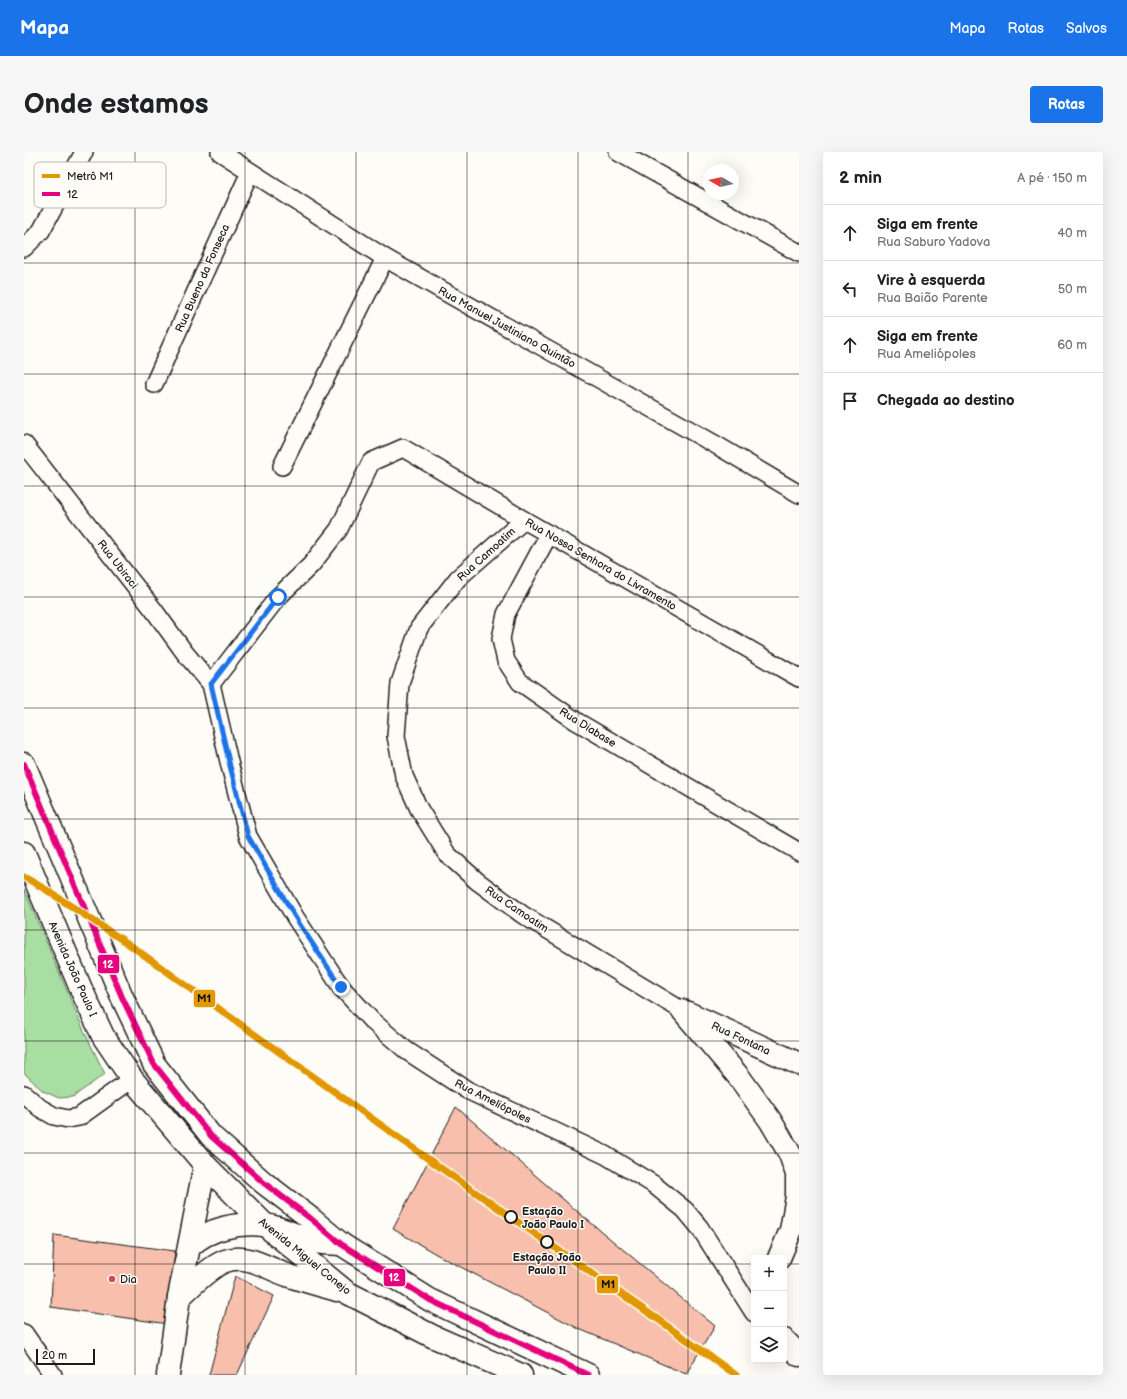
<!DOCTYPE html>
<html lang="pt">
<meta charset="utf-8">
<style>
:root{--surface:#fff;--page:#f6f6f6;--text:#202124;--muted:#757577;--line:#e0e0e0;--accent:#1a73e8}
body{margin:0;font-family:"Balsamiq Sans",sans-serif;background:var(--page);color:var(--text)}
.controls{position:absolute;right:12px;bottom:12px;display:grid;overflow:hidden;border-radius:4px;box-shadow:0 4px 16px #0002}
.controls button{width:36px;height:36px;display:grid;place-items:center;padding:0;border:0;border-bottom:1px solid var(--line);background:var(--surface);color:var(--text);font:20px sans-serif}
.compass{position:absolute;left:679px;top:12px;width:36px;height:36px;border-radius:50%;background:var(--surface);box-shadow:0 4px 16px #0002;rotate:279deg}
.scale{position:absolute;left:12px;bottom:10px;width:59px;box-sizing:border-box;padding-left:4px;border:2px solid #1c1c1c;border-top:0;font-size:11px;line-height:14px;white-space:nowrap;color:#1c1c1c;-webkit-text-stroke:3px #fdfcf7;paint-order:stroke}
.stop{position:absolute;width:12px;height:12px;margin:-9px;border:3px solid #1a73e8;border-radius:50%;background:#fff}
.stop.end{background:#1a73e8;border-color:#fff;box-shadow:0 1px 4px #0008}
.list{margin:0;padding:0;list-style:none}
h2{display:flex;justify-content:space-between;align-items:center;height:52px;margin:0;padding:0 16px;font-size:17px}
h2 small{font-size:13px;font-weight:400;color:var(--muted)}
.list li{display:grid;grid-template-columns:26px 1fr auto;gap:12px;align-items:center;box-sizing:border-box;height:56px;padding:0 16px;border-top:1px solid var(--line)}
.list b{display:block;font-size:15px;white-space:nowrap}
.list p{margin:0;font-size:13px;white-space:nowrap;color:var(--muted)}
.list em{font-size:13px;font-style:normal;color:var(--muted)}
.icon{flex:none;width:22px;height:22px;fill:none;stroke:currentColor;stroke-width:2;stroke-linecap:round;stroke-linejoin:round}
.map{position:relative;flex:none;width:775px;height:1223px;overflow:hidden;border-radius:4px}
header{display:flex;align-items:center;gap:24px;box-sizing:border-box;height:56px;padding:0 20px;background:var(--accent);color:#fff}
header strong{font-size:19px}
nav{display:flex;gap:22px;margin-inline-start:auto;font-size:14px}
.intro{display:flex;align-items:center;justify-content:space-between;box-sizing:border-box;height:96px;padding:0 24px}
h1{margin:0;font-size:28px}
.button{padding:10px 18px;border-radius:4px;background:var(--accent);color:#fff;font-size:14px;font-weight:700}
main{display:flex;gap:24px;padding:0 24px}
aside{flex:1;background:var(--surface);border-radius:4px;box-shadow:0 4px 16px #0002}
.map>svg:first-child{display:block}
.green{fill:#a8dea1;stroke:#627d5e}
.building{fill:#f7bfac;stroke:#1c1c1c}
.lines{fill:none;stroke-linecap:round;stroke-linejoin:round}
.street-casing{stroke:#1c1c1c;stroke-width:20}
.secondary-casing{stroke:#1c1c1c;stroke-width:25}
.street{stroke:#fdfcf7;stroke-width:17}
.secondary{stroke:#fdfcf7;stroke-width:22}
.bus-1-casing{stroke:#fdfcf7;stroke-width:9}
.bus-1{stroke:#e5007d;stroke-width:6}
.metro-1-casing{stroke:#fdfcf7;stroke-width:10}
.metro-1{stroke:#e19803;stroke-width:7}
.route{stroke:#1a73e8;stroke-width:5}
.grid{fill:none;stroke:#1c1c1c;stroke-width:1;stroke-opacity:0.55}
.stop-dot{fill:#fdfcf7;stroke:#1c1c1c;stroke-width:2}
.poi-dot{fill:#d1495b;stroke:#fdfcf7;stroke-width:1.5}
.labels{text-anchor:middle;stroke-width:3;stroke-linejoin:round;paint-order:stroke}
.street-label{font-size:11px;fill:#1c1c1c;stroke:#fdfcf7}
.stop-label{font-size:11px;font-weight:bold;fill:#1c1c1c;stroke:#fdfcf7;text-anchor:start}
.poi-label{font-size:11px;fill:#1c1c1c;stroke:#fdfcf7;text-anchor:start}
.key{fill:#fdfcf7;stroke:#bab9b5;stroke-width:1}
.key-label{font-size:11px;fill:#1c1c1c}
.line-badge{stroke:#fdfcf7;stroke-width:1.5}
.badge-label{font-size:11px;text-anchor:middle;font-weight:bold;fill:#fff}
.pale-badge-label{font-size:11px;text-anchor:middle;font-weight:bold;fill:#111}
</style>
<header>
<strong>Mapa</strong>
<nav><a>Mapa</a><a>Rotas</a><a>Salvos</a></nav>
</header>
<div class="intro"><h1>Onde estamos</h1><a class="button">Rotas</a></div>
<main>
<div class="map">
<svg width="775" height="1223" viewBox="0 0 775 1223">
<rect width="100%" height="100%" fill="#fdfcf7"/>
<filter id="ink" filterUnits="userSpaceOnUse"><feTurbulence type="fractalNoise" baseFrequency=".025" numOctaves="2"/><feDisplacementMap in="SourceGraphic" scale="8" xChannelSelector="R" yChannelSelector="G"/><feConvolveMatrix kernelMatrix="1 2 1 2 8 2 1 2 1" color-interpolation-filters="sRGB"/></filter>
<g filter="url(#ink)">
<path class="green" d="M0,737L60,879L81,922L49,945L35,946L19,939L0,921Z"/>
<g class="building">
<path d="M432,955L554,1060L691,1174L662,1222L555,1177L412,1102L369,1077Z"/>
<path d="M30,1083L151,1099L144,1172L27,1155Z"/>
<path d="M211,1124L250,1144L213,1223H185Z"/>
</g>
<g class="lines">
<g class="street-casing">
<g id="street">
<path d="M196,0L361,106L694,294L775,342"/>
<path d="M594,0L775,101"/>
<path d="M0,96L17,79L60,0"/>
<path d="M130,232L226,20"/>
<path d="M0,292L129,457L161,501L187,532L206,614L224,684L271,765L317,835L347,868L383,899L443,938L581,1003L629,1032L661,1058L676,1076L730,1161"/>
<path d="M258,314L361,106"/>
<path d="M500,368L434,426L395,476L376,531L372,584L380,624L395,657L423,702L453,729L499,763L659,859"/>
<path d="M525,382L482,462L477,487L482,509L496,530L552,569L775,700"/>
<path d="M187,532L254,445L287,413L315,377L347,310L379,296L500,368L775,526"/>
<path d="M0,942L16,956L30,964L44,967L55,965L108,927"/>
<path d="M0,1181L29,1223"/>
</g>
</g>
<g class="secondary-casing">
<g id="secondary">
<path d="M0,612L98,845L130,912L187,984L240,1031L286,1066L317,1092L406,1148L564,1223"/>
<path d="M0,701L57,837L79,884L108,927L181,1013L241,1073L322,1140L408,1184L497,1223"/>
<path d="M659,859L715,925L746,968L766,1002L773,1022V1045L767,1078L755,1106"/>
<path d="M664,861L775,912"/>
<path d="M166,1094C185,1076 215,1070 240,1073C258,1075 276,1086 293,1090C301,1092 309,1091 317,1092"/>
<path d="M155,1145C169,1133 184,1116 201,1109C224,1101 242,1116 263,1123C279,1129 297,1133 313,1138"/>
<path d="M760,1188L775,1203"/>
<path d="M144,1223L155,1145L181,1013"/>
</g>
</g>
<use href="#street" class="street"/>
<use href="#secondary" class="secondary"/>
<g class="bus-1-casing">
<path id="bus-1" d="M0,612L98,845L130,912L187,984L240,1031L286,1066L317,1092L406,1148L564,1223"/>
</g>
<use href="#bus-1" class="bus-1"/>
<g class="metro-1-casing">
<path id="metro-1" d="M0,725L21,737L106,793L428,1024L632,1166L712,1223"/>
</g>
<use href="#metro-1" class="metro-1"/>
</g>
</g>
<g class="lines" filter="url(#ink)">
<path class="route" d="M254,445L187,532L206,614L224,684L271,765L317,835"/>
</g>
<path class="grid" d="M111,0V1223M221,0V1223M332,0V1223M443,0V1223M554,0V1223M664,0V1223M0,111H775M0,222H775M0,334H775M0,445H775M0,556H775M0,667H775M0,778H775M0,889H775M0,1001H775M0,1112H730M760,1112H775"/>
<g class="stop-dot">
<circle cx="487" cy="1065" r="6"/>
<circle cx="523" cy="1090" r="6"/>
</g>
<circle class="poi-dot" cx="88" cy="1127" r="4"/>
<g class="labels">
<g class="street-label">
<text transform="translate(178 126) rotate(-66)" y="4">Rua Bueno da Fonseca</text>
<text transform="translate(483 175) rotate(29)" y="4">Rua Manuel Justiniano Quintão</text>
<text transform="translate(462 402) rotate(-42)" y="4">Rua Camoatim</text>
<text transform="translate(94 412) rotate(52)" y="4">Rua Ubiraci</text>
<text transform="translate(577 412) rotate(30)" y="4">Rua Nossa Senhora do Livramento</text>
<text transform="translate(564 575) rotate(32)" y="4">Rua Diabase</text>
<text transform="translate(493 757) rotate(34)" y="4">Rua Camoatim</text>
<text transform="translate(49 817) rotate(66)" y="4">Avenida João Paulo I</text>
<text transform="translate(717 886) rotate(25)" y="4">Rua Fontana</text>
<text transform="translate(469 949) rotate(27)" y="4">Rua Ameliópoles</text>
<text transform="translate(281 1104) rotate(39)" y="4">Avenida Miguel Conejo</text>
</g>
<g class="stop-label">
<text x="498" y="1063">Estação<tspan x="498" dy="13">João Paulo I</tspan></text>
<text x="523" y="1109" text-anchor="middle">Estação João<tspan x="523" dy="13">Paulo II</tspan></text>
</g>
<g class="poi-label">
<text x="96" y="1131">Dia</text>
</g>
</g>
<rect x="10" y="10" width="132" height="46" rx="6" class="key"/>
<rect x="18" y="22" width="18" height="4" fill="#e19803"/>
<rect x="18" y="40" width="18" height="4" fill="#e5007d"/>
<g class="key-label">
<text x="43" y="28">Metrô M1</text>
<text x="43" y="46">12</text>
</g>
<g class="line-badge">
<rect x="73" y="802" width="23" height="20" rx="4" fill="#e5007d"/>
<rect x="169" y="837" width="23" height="19" rx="4" fill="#e19803"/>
<rect x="359" y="1116" width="23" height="19" rx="4" fill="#e5007d"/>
<rect x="572" y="1123" width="23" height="19" rx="4" fill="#e19803"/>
</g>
<g class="badge-label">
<text x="84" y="816">12</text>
<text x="370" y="1129">12</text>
</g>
<g class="pale-badge-label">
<text x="180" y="850">M1</text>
<text x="584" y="1136">M1</text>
</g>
</svg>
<div class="controls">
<button>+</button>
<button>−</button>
<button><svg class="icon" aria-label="layers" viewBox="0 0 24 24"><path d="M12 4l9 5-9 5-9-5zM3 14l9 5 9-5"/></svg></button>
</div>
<svg class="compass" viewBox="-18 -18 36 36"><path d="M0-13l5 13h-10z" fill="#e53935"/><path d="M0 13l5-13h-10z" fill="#757577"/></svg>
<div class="scale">20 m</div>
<div class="stop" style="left:254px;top:445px"></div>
<div class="stop end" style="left:317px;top:835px"></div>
</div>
<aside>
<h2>2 min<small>A pé · 150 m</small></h2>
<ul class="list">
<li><svg class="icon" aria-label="ahead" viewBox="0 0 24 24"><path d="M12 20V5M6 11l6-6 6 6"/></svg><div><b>Siga em frente</b><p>Rua Saburo Yadova</p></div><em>40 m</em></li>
<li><svg class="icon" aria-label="left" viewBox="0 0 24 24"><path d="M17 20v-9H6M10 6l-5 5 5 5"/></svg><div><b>Vire à esquerda</b><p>Rua Baião Parente</p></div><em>50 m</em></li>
<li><svg class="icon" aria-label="ahead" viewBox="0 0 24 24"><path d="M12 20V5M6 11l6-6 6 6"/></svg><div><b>Siga em frente</b><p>Rua Ameliópoles</p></div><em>60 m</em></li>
<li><svg class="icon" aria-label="arrive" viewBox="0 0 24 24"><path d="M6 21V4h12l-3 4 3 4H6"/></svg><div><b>Chegada ao destino</b></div></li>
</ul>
</aside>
</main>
